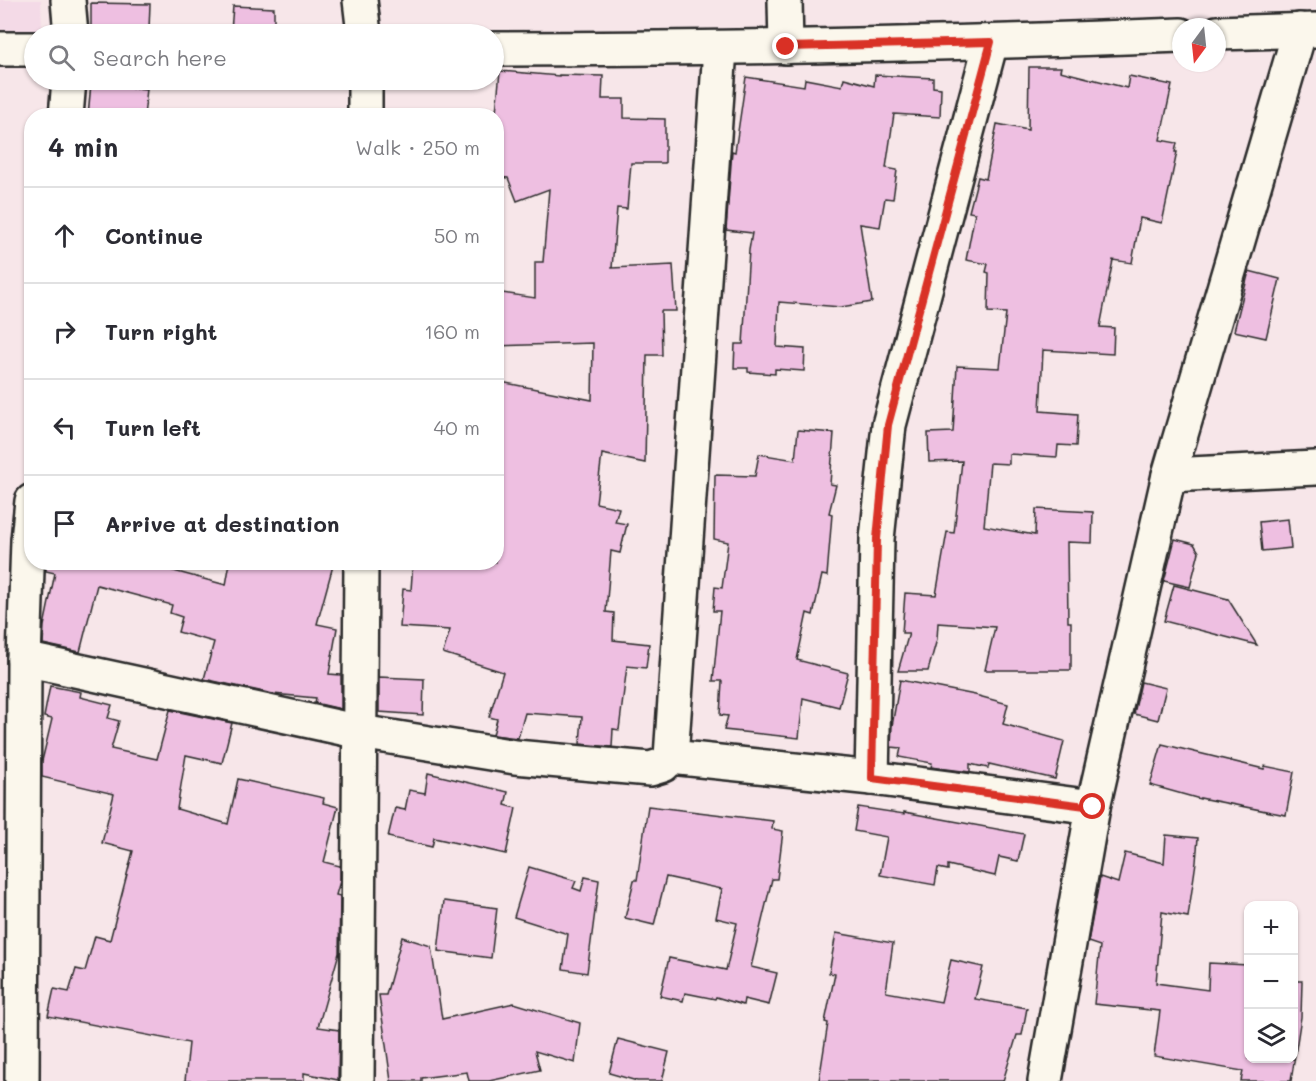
<!DOCTYPE html>
<meta charset="utf-8">
<style>
:root{--surface:#fff;--page:#f7f7f7;--text:#2b2b33;--muted:#7c7c81;--line:#e1e1e2}
body{margin:0;font-family:Mali,sans-serif;background:var(--page);color:var(--text)}
.controls{position:absolute;right:18px;bottom:18px;display:grid;overflow:hidden;border-radius:12px;box-shadow:0 2px 4px #0004}
.controls button{width:54px;height:54px;display:grid;place-items:center;padding:0;border:0;border-bottom:2px solid var(--line);background:var(--surface);color:var(--text);font:30px sans-serif}
.compass{position:absolute;left:1172px;top:18px;width:54px;height:54px;border-radius:50%;background:var(--surface);box-shadow:0 2px 4px #0004;rotate:195deg}
.stop{position:absolute;width:18px;height:18px;margin:-14px;border:4px solid #d93025;border-radius:50%;background:#fff}
.stop.end{background:#d93025;border-color:#fff;box-shadow:0 2px 6px #0008}
.list{margin:0;padding:0;list-style:none}
h2{display:flex;justify-content:space-between;align-items:center;height:78px;margin:0;padding:0 24px;font-size:26px}
h2 small{font-size:20px;font-weight:400;color:var(--muted)}
.list li{display:grid;grid-template-columns:39px 1fr auto;gap:18px;align-items:center;box-sizing:border-box;height:96px;padding:0 24px;border-top:2px solid var(--line)}
.list b{display:block;font-size:22px;white-space:nowrap}
.list em{font-size:20px;font-style:normal;color:var(--muted)}
.icon{flex:none;width:33px;height:33px;fill:none;stroke:currentColor;stroke-width:2;stroke-linecap:round;stroke-linejoin:round}
.map{position:relative;flex:none;width:1316px;height:1081px;overflow:hidden}
.search{position:absolute;background:var(--surface);box-shadow:0 2px 4px #0004;left:24px;top:24px;width:480px;height:66px;display:flex;align-items:center;gap:15px;box-sizing:border-box;padding:0 21px;border-radius:33px;color:var(--muted);font-size:22px}
.panel{position:absolute;background:var(--surface);box-shadow:0 2px 4px #0004;left:24px;top:108px;width:480px;height:462px;border-radius:24px}
.map>svg:first-child{display:block}
.built{fill:#f4dae7}
.building{fill:#eebfe1;stroke:#2b2b2b;stroke-width:1.5}
.lines{fill:none;stroke-linecap:round;stroke-linejoin:round}
.street-casing{stroke:#2b2b2b;stroke-width:38}
.street{stroke:#fbf7ec;stroke-width:33}
.route{stroke:#d93025;stroke-width:8}
</style>
<div class="map">
<svg width="1316" height="1081" viewBox="0 0 1316 1081">
<rect width="100%" height="100%" fill="#f7e6e9"/>
<filter id="ink" filterUnits="userSpaceOnUse"><feTurbulence type="fractalNoise" baseFrequency=".0167" numOctaves="2"/><feDisplacementMap in="SourceGraphic" scale="12" xChannelSelector="R" yChannelSelector="G"/><feConvolveMatrix kernelMatrix="1 2 1 2 8 2 1 2 1" color-interpolation-filters="sRGB"/></filter>
<g filter="url(#ink)">
<path class="built" d="M0,0H41L42,30L0,32Z"/>
<g class="building">
<path d="M91,3L150,4L149,29L91,28Z"/>
<path d="M233,6L274,8V33L231,31Z"/>
<path d="M1029,67H1061L1060,71L1127,88L1129,76L1172,85L1160,140L1177,143L1175,152H1177L1162,223L1140,218L1132,263L1113,260L1100,327L1114,328L1113,354L1043,350L1040,411L1078,414L1076,446L1058,445L1057,457L1009,454V464L990,463L984,526L1035,535L1036,509L1093,512L1092,543L1067,542L1068,622H1071V670H985L995,627L938,623L937,639L928,671H898L909,633H902L905,593L936,595L947,532L954,533L962,461L929,462L928,433L953,432L957,366L1000,368L1006,313L988,312L989,273L986,272L988,264L966,260L975,213L969,212L978,177L986,179L997,124L1028,130Z"/>
<path d="M500,71L559,76V75L603,76L602,99H624V118L665,119V163H631L627,209L617,208L612,268L673,265L676,311H661L662,355H647L645,463L602,454L596,503L619,508L615,522L627,524L620,553L611,551L606,612L614,613L613,640L649,644L646,668L627,666L619,730L613,729L612,747L580,744L582,717L525,713L518,738L493,735L497,719L489,717L503,672L443,653L450,630L400,627L403,589L411,590L413,562H496V381L592,400L593,343L496,346V292L535,298V262H543L549,189L517,201L508,178L496,177V112Z"/>
<path d="M875,75L933,78V87L941,88L940,117L894,114L886,168L897,170L893,199L885,198L880,227L860,224L872,302L841,307L779,302L777,347L805,349L804,371L775,369V374L748,372V368H734L735,344H743L749,250L752,233L726,230L732,151L735,152L746,77L804,86L805,79L842,86L844,78L874,86Z"/>
<path d="M91,84L147,89L144,116H88Z"/>
<path d="M1249,271L1280,279L1266,338L1234,331Z"/>
<path d="M798,430L834,433L830,484L836,485L829,513L832,514L827,576L822,575L813,615L807,613L797,660L848,673L839,707L803,698L799,738L724,730L728,716L720,715L722,681H713L720,611H713L715,587L722,588L728,542L714,539L715,475L755,476L759,454L795,460Z"/>
<path d="M1288,519L1291,548L1262,551L1259,522Z"/>
<path d="M1175,539L1194,544L1199,552L1190,587L1164,581Z"/>
<path d="M46,562H158L171,566L170,570L226,585L230,562H334L317,624L337,628L329,674L341,675V709L315,703L316,698L273,694L204,679L214,642L178,632L182,617L170,613L172,605L97,585L80,652L43,644L44,626L55,573L46,571Z"/>
<path d="M1174,585L1228,599L1257,645L1164,621Z"/>
<path d="M379,677L424,679L423,715L379,712Z"/>
<path d="M900,680L975,695L1008,704L1003,724L1064,741L1055,779L989,764L988,768L970,764V772L931,767L932,763L899,757L901,748L891,747L892,726Z"/>
<path d="M1141,682L1166,688L1158,720L1134,714Z"/>
<path d="M50,686L81,692L80,697L112,705L108,718L119,721L111,749L157,759L170,710L232,723L222,763L186,755L177,809L228,824L238,779L324,798L323,803L338,807L324,862L340,866V881L336,895L340,896L339,953L318,1027L339,1030L338,1080L304,1073V1081H185L189,1043L48,1016L54,989L69,992L76,969L85,971L95,936L110,940L133,851L102,843L114,794L42,777V761L52,719L44,717Z"/>
<path d="M1162,744L1264,769L1265,766L1294,772L1286,815L1200,798V799L1150,785Z"/>
<path d="M428,773L508,792L505,805L516,808L506,854L434,838L432,847L388,837L395,808L405,810L409,790L425,793Z"/>
<path d="M648,806L773,821L772,829L783,831L777,879H772L751,967L777,973L769,1005L744,999L743,1005L716,997L715,999L685,993L683,1001L660,996L669,958L726,970L737,923L716,918L722,889L666,877L654,925L625,918L634,880H637Z"/>
<path d="M858,807L904,814V812L1024,834L1018,861L999,857L995,876L948,865V870L938,868L935,885L880,875L887,837L854,831Z"/>
<path d="M1166,835L1198,838L1196,862L1188,917L1162,912L1156,983L1208,990L1209,963L1248,965V1059H1293V981H1302L1301,1017L1291,1081H1241L1243,1071L1154,1056L1160,1011L1094,1004L1100,946L1088,942L1100,877L1118,883L1125,853L1164,863Z"/>
<path d="M529,867L576,881L573,888L581,891L585,877L599,880L587,973L563,969L568,934L514,917Z"/>
<path d="M444,901L497,908L491,958L438,951Z"/>
<path d="M836,933L893,943L886,992L941,1002L951,960L983,967L975,999L1027,1008L1022,1035H1017L1003,1081H819L828,1023L825,1022L835,974L829,973Z"/>
<path d="M402,937L431,946L442,1019L514,1003L580,1023L575,1063L535,1051L540,1070L489,1081H469L467,1072L421,1078V1081H391L379,995H386Z"/>
<path d="M618,1039L669,1052L662,1081H637L609,1073Z"/>
</g>
<g class="lines">
<g class="street-casing">
<g id="street">
<path d="M68,0L71,34"/>
<path d="M360,0L364,34"/>
<path d="M785,0L786,47"/>
<path d="M1217,33L1316,30"/>
<path d="M0,49H34"/>
<path d="M494,49C723,49 952,44 1181,35"/>
<path d="M720,49L671,757L872,778L1093,807"/>
<path d="M66,116L69,80"/>
<path d="M365,116V80"/>
<path d="M1169,475L1316,468"/>
<path d="M24,659L360,732L515,757L650,769L663,765L671,757"/>
<path d="M872,778L877,539L889,425L991,42"/>
<path d="M22,1081L24,659L28,540L32,501"/>
<path d="M357,1081L361,562"/>
<path d="M1045,1081L1093,807L1169,475L1300,30"/>
</g>
</g>
<use href="#street" class="street"/>
</g>
</g>
<g class="lines" filter="url(#ink)">
<path class="route" d="M786,47L991,42L888,425L877,539L872,778L1093,807"/>
</g>
</svg>
<div class="controls">
<button>+</button>
<button>−</button>
<button><svg class="icon" aria-label="layers" viewBox="0 0 24 24"><path d="M12 4l9 5-9 5-9-5zM3 14l9 5 9-5"/></svg></button>
</div>
<svg class="compass" viewBox="-18 -18 36 36"><path d="M0-13l5 13h-10z" fill="#e53935"/><path d="M0 13l5-13h-10z" fill="#7c7c81"/></svg>
<div class="stop" style="left:1093px;top:807px"></div>
<div class="stop end" style="left:786px;top:47px"></div>
<div class="search"><svg class="icon" aria-label="search" viewBox="0 0 24 24"><circle cx="10" cy="10" r="6"/><path d="M15 15l6 6"/></svg>Search here</div>
<section class="panel">
<h2>4 min<small>Walk · 250 m</small></h2>
<ul class="list">
<li><svg class="icon" aria-label="ahead" viewBox="0 0 24 24"><path d="M12 20V5M6 11l6-6 6 6"/></svg><div><b>Continue</b></div><em>50 m</em></li>
<li><svg class="icon" aria-label="right" viewBox="0 0 24 24"><path d="M7 20v-9h11M14 6l5 5-5 5"/></svg><div><b>Turn right</b></div><em>160 m</em></li>
<li><svg class="icon" aria-label="left" viewBox="0 0 24 24"><path d="M17 20v-9H6M10 6l-5 5 5 5"/></svg><div><b>Turn left</b></div><em>40 m</em></li>
<li><svg class="icon" aria-label="arrive" viewBox="0 0 24 24"><path d="M6 21V4h12l-3 4 3 4H6"/></svg><div><b>Arrive at destination</b></div></li>
</ul>
</section>
</div>
